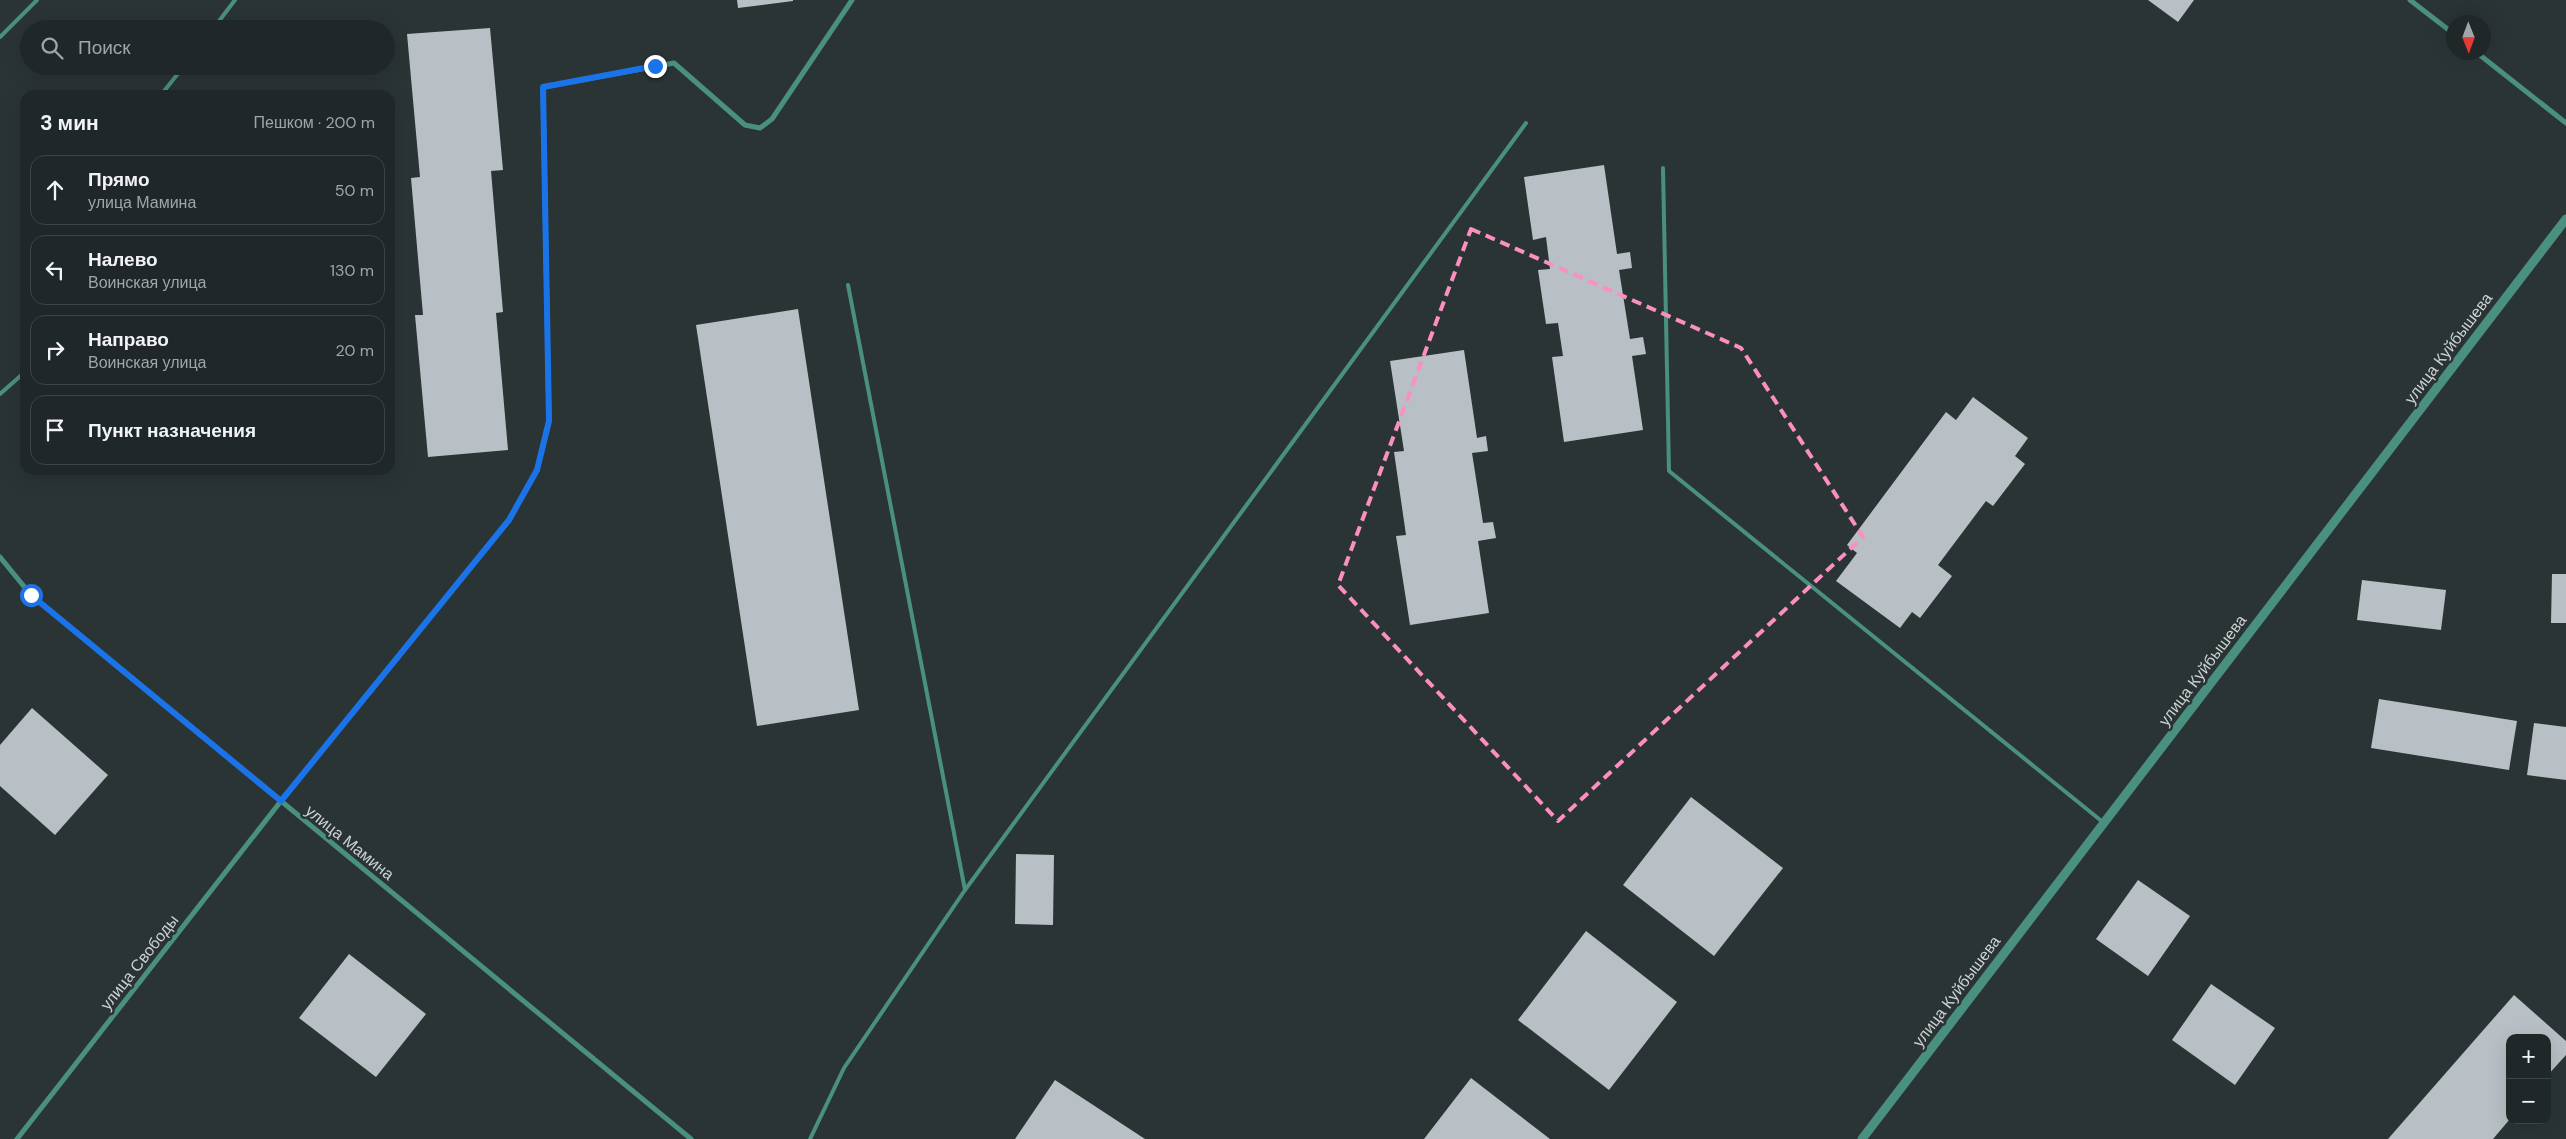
<!DOCTYPE html>
<html lang="ru">
<meta charset="utf-8">
<style>
:root{--surface:#202728;--page:#2d3334;--text:#f1f3f6;--muted:#a2a5a8;--line:#3d4445}
body{margin:0;font-family:"DM Sans",sans-serif;background:var(--page);color:var(--text)}
.controls{position:absolute;right:15px;bottom:15px;display:grid;overflow:hidden;border-radius:10px;box-shadow:0 5px 20px #0002}
.controls button{width:45px;height:45px;display:grid;place-items:center;padding:0;border:0;border-bottom:1px solid var(--line);background:var(--surface);color:var(--text);font:25px sans-serif}
.compass{position:absolute;left:2446px;top:15px;width:45px;height:45px;border-radius:50%;background:var(--surface);box-shadow:0 5px 20px #0002;rotate:179deg}
.stop{position:absolute;width:15px;height:15px;margin:-11px;border:4px solid #1a73e8;border-radius:50%;background:#fff}
.stop.end{background:#1a73e8;border-color:#fff;box-shadow:0 1px 5px #0008}
.list{margin:0;padding:0;list-style:none}
h2{display:flex;justify-content:space-between;align-items:center;height:65px;margin:0;padding:0 20px;font-size:21px}
h2 small{font-size:16px;font-weight:400;color:var(--muted)}
.list li{display:grid;grid-template-columns:32px 1fr auto;gap:15px;align-items:center;box-sizing:border-box;height:70px;margin:0 10px 10px;padding:0 10px;border:1px solid var(--line);border-radius:15px}
.list b{display:block;font-size:19px;white-space:nowrap}
.list p{margin:0;font-size:16px;white-space:nowrap;color:var(--muted)}
.list em{font-size:16px;font-style:normal;color:var(--muted)}
.icon{flex:none;width:28px;height:28px;fill:none;stroke:currentColor;stroke-width:2;stroke-linecap:round;stroke-linejoin:round}
.map{position:relative;flex:none;width:2566px;height:1139px;overflow:hidden}
.search{position:absolute;background:var(--surface);box-shadow:0 5px 20px #0002;left:20px;top:20px;width:375px;height:55px;display:flex;align-items:center;gap:12px;box-sizing:border-box;padding:0 18px;border-radius:28px;color:var(--muted);font-size:19px}
.panel{position:absolute;background:var(--surface);box-shadow:0 5px 20px #0002;left:20px;top:90px;width:375px;height:385px;border-radius:15px}
.map>svg:first-child{display:block}
.building{fill:#b8c0c5}
.lines{fill:none;stroke-linecap:round;stroke-linejoin:round}
.service{stroke:#4a9080;stroke-width:4}
.minor{stroke:#4a9080;stroke-width:5}
.tertiary{stroke:#4a9080;stroke-width:9}
.route{stroke:#1a73e8;stroke-width:6}
.marked{fill:none;stroke:#fc8fc1;stroke-width:4;stroke-dasharray:10 6;stroke-linejoin:round}
.labels{text-anchor:middle;stroke-width:5;stroke-linejoin:round;paint-order:stroke}
.street-label{font-size:16px;fill:#cdd2d3;stroke:#2b3435}
</style>
<div class="map">
<svg width="2566" height="1139" viewBox="0 0 2566 1139">
<rect width="100%" height="100%" fill="#2b3435"/>
<g class="building">
<path d="M737,0H793V1L738,8Z"/>
<path d="M2148,0H2194L2178,22Z"/>
<path d="M490,28L503,170L491,171L503,312L496,313L508,450L428,457L415,315H423L411,178L420,177L407,34Z"/>
<path d="M1604,165L1617,254L1630,252L1632,268L1619,270L1630,339L1643,337L1646,354L1632,356L1643,430L1564,442L1552,357L1563,356L1558,323L1546,324L1538,270L1550,269L1546,237L1533,240L1524,177Z"/>
<path d="M798,309L859,710L757,726L696,325Z"/>
<path d="M1464,350L1477,438L1486,436L1488,451L1472,453L1483,523L1493,522L1496,538L1478,541L1489,613L1410,625L1396,536L1406,535L1394,452L1404,451L1390,361Z"/>
<path d="M1973,397L2028,438L2015,456L2025,464L1993,506L1986,501L1938,565L1952,576L1920,618L1912,612L1900,628L1836,581L1857,553L1847,545L1946,412L1956,420Z"/>
<path d="M2552,574H2566V623H2551Z"/>
<path d="M2362,580L2446,590L2441,630L2357,620Z"/>
<path d="M2379,699L2517,721L2509,770L2371,748Z"/>
<path d="M32,708L108,775L55,835L0,786V745Z"/>
<path d="M2534,723L2566,727V780L2527,775Z"/>
<path d="M1691,797L1783,868L1714,956L1623,885Z"/>
<path d="M1016,854L1054,855L1053,925L1015,924Z"/>
<path d="M2138,880L2190,916L2148,976L2096,939Z"/>
<path d="M1586,931L1677,1002L1609,1090L1518,1020Z"/>
<path d="M349,954L426,1014L376,1077L299,1018Z"/>
<path d="M2211,984L2275,1028L2235,1085L2172,1040Z"/>
<path d="M2514,995L2566,1041V1055L2547,1076V1038H2510V1119L2493,1139H2388Z"/>
<path d="M1471,1078L1550,1139H1424Z"/>
<path d="M1055,1080L1145,1139H1015Z"/>
</g>
<g class="lines">
<g class="service">
<path d="M213,29L235,0"/>
<path d="M0,37L37,0"/>
<path d="M161,95L184,66"/>
<path d="M1663,168L1669,471L2104,823"/>
<path d="M848,285L965,890"/>
<path d="M0,394L25,372"/>
<path d="M810,1139L844,1068L965,890L1526,123"/>
</g>
<g class="minor">
<path d="M2410,0L2454,34"/>
<path d="M2476,52L2566,123"/>
<path d="M0,557L31,595L691,1139"/>
<path d="M17,1139L281,801L509,520L537,470L549,421L543,87L674,63L745,125L760,128L772,119L852,0"/>
</g>
<path class="tertiary" d="M1862,1139L2566,219"/>
</g>
<g class="lines">
<path class="route" d="M31,595L281,801L509,520L537,470L549,421L543,87L655,66"/>
</g>
<path class="marked" d="M1471,229L1741,348L1863,537L1558,821L1338,585Z"/>
<g class="labels">
<g class="street-label">
<text transform="translate(2448 348) rotate(-53)" y="6">улица Куйбышева</text>
<text transform="translate(2202 670) rotate(-53)" y="6">улица Куйбышева</text>
<text transform="translate(350 842) rotate(39)" y="6">улица Мамина</text>
<text transform="translate(139 962) rotate(-52)" y="6">улица Свободы</text>
<text transform="translate(1956 991) rotate(-53)" y="6">улица Куйбышева</text>
</g>
</g>
</svg>
<div class="controls">
<button>+</button>
<button>−</button>
</div>
<svg class="compass" viewBox="-18 -18 36 36"><path d="M0-13l5 13h-10z" fill="#e53935"/><path d="M0 13l5-13h-10z" fill="#a2a5a8"/></svg>
<div class="stop" style="left:31px;top:595px"></div>
<div class="stop end" style="left:655px;top:66px"></div>
<div class="search"><svg class="icon" aria-label="search" viewBox="0 0 24 24"><circle cx="10" cy="10" r="6"/><path d="M15 15l6 6"/></svg>Поиск</div>
<section class="panel">
<h2>3 мин<small>Пешком · 200 m</small></h2>
<ul class="list">
<li><svg class="icon" aria-label="ahead" viewBox="0 0 24 24"><path d="M12 20V5M6 11l6-6 6 6"/></svg><div><b>Прямо</b><p>улица Мамина</p></div><em>50 m</em></li>
<li><svg class="icon" aria-label="left" viewBox="0 0 24 24"><path d="M17 20v-9H6M10 6l-5 5 5 5"/></svg><div><b>Налево</b><p>Воинская улица</p></div><em>130 m</em></li>
<li><svg class="icon" aria-label="right" viewBox="0 0 24 24"><path d="M7 20v-9h11M14 6l5 5-5 5"/></svg><div><b>Направо</b><p>Воинская улица</p></div><em>20 m</em></li>
<li><svg class="icon" aria-label="arrive" viewBox="0 0 24 24"><path d="M6 21V4h12l-3 4 3 4H6"/></svg><div><b>Пункт назначения</b></div></li>
</ul>
</section>
</div>
